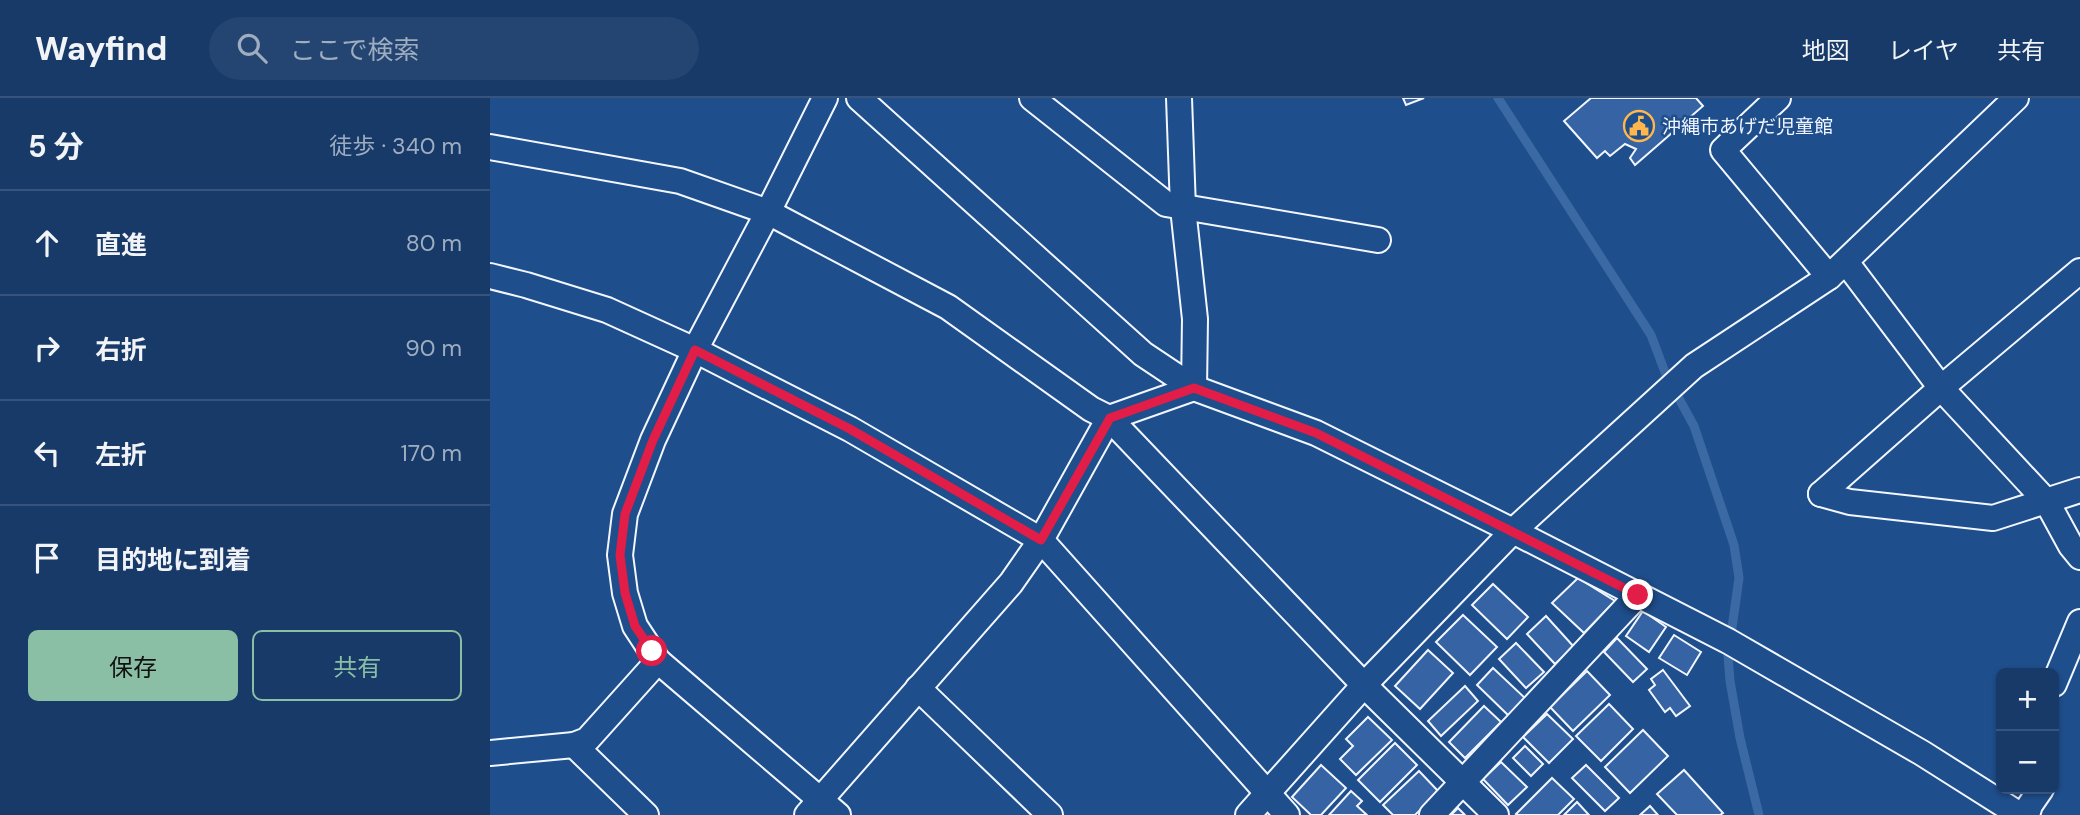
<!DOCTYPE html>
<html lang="ja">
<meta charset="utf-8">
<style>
:root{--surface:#173a69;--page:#244571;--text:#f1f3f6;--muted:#9eadc0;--line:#36547d;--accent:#8abfa5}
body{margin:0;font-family:"DM Sans","Noto Sans JP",sans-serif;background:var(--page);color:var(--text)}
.controls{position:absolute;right:21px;bottom:21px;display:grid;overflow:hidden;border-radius:10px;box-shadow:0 2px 5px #0004}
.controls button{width:63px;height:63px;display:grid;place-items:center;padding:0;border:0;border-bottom:2px solid var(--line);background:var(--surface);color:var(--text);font:35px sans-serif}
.stop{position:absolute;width:21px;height:21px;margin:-16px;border:5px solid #e11d48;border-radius:50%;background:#fff}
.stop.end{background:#e11d48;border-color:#fff;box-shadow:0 2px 7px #0008}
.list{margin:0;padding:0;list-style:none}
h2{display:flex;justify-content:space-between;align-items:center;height:91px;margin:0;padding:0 28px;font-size:30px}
h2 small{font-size:23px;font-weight:400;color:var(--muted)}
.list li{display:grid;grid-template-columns:46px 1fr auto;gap:21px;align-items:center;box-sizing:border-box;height:105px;padding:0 28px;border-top:2px solid var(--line)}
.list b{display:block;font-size:26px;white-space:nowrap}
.list em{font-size:23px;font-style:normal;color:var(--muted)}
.actions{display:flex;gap:14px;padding:21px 28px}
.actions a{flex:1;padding:16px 0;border:2px solid var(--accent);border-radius:10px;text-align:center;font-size:24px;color:var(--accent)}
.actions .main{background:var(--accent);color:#111}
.icon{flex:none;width:38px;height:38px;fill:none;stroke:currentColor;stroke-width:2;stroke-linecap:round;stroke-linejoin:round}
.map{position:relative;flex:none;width:1590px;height:717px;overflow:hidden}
header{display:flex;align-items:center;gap:42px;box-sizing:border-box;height:98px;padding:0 35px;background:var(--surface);border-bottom:2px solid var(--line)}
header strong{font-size:33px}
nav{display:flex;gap:38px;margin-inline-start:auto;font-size:24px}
.search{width:490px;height:63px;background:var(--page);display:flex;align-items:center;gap:18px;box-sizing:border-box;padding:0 24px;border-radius:38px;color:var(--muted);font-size:26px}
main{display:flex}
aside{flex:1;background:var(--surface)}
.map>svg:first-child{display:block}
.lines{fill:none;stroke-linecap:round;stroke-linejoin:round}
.stream{stroke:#3b69a3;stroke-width:9}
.building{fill:#3563a3;stroke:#f2f6ff;stroke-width:2}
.minor-casing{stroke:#f2f6ff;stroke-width:28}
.minor{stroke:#1f4e8c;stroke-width:24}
.route{stroke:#e11d48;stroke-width:9}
.labels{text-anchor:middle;stroke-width:5;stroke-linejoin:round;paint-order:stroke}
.poi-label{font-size:19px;fill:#f2f6ff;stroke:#1f4e8c;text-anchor:start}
</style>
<header>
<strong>Wayfind</strong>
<div class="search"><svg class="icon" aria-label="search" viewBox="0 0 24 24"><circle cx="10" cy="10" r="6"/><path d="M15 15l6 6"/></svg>ここで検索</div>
<nav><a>地図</a><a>レイヤ</a><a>共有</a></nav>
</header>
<main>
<aside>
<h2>5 分<small>徒歩 · 340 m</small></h2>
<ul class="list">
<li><svg class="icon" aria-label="ahead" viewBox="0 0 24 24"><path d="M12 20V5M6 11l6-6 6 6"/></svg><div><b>直進</b></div><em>80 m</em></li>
<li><svg class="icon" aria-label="right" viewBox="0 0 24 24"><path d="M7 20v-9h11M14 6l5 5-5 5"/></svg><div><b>右折</b></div><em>90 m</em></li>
<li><svg class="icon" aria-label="left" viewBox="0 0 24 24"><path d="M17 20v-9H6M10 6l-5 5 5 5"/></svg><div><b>左折</b></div><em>170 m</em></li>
<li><svg class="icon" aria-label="arrive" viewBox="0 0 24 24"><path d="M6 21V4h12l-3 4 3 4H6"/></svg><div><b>目的地に到着</b></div></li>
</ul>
<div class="actions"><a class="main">保存</a><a>共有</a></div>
</aside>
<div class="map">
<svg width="1590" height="717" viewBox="0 0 1590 717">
<rect width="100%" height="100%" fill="#1f4e8c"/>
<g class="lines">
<path class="stream" d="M1008,0L1161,237L1176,277L1204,328L1244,447L1249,480L1238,558L1240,583L1250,640L1269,717"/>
</g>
<g class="building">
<path d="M913,0H934L916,7Z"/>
<path d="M1101,0H1206L1213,8L1145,67L1140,60L1146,51L1135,46L1120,58L1115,53L1107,60L1074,23Z"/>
<path d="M1088,480L1125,503L1094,535L1062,505Z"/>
<path d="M1003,486L1038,519L1017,541L982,507Z"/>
<path d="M1153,513L1176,529L1159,554L1136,538Z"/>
<path d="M973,517L1007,549L980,577L946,544Z"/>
<path d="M1056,518L1084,549L1065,566L1037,536Z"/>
<path d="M1184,537L1211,554L1197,577L1169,560Z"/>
<path d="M1127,540L1157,571L1143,584L1114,554Z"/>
<path d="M1026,545L1054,574L1036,590L1009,561Z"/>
<path d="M938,552L963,575L930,611L905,588Z"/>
<path d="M1003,570L1036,601L1020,619L987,587Z"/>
<path d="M1173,572L1200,608L1186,618L1180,610L1175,614L1159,592L1165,587L1161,581Z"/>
<path d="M1097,573L1120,597L1083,633L1060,609Z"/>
<path d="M975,588L988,603L951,638L938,623Z"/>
<path d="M1119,606L1143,631L1111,663L1086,638Z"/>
<path d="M994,608L1011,624L975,660L959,644Z"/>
<path d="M1057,616L1083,641L1059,665L1033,639Z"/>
<path d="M878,619L902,642L866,677L850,661L863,648L856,641Z"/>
<path d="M1153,632L1178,658L1140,695L1115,669Z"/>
<path d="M905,645L927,667L890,704L868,682Z"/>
<path d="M1035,648L1053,666L1041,678L1023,660Z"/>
<path d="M1011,664L1037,689L1018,707L993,681Z"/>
<path d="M831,667L856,690L831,717H821L802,699Z"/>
<path d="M1096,667L1129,700L1115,713L1082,680Z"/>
<path d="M1194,672L1233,715L1230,717H1187L1167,696Z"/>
<path d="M929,673L949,694L925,717H903L893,707Z"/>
<path d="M1062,680L1084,701L1068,717H1028L1026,716Z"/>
<path d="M861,693L872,703L867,708L877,717H839Z"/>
<path d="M1087,704L1099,717H1074Z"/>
<path d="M1160,708L1168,717H1150Z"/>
<path d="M968,710L975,717H961Z"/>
</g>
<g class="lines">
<g class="minor-casing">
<g id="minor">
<path d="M335,0L278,114L205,252L163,342L135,416L130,457L135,495L145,528L168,563L348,717"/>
<path d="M369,0L653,256L704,290L826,335L1023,433L1238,543L1432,655L1530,717"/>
<path d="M542,0L676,106L888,142"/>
<path d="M689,0L693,110L705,221L704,290"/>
<path d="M1288,0L1233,52L1339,179"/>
<path d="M0,49L190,83L278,114L458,209L601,311L619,320L874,587L1006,717"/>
<path d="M1356,164L1451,290L1557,404L1581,448L1590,459"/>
<path d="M0,178L36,187L117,212L205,252L360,331L551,442L797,717"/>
<path d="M1331,396L1451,290L1590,173"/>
<path d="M1331,396L1360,404L1503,420L1590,392"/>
<path d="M1564,586L1590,524"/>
<path d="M428,590L560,717"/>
<path d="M84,647L156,717"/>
<path d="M0,655L84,647L97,642L168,563"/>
<path d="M317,717L521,485L551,442L619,320L704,290"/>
<path d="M758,717L874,587L1023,433L1204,268L1339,179L1526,0"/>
<path d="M942,717L1148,497"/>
<path d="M1537,717L1540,707L1551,691"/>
</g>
</g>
<use href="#minor" class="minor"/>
</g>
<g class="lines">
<path class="route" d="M162,553L145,528L135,495L130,457L135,416L163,342L205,252L360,331L551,442L620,320L704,290L826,335L1148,497"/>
</g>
<defs>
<g id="civic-ring" transform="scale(1.575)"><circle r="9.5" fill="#1f4e8c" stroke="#ffb74d" stroke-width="1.5"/><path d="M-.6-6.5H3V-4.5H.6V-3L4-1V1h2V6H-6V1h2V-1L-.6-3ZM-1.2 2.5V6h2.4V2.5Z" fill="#ffb74d"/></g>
</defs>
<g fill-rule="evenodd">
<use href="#civic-ring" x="1149" y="28"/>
</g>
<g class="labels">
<g class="poi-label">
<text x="1172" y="35">沖縄市あげだ児童館</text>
</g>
</g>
</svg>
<div class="controls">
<button>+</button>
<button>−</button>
</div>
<div class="stop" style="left:162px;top:553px"></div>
<div class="stop end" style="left:1148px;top:497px"></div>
</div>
</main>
